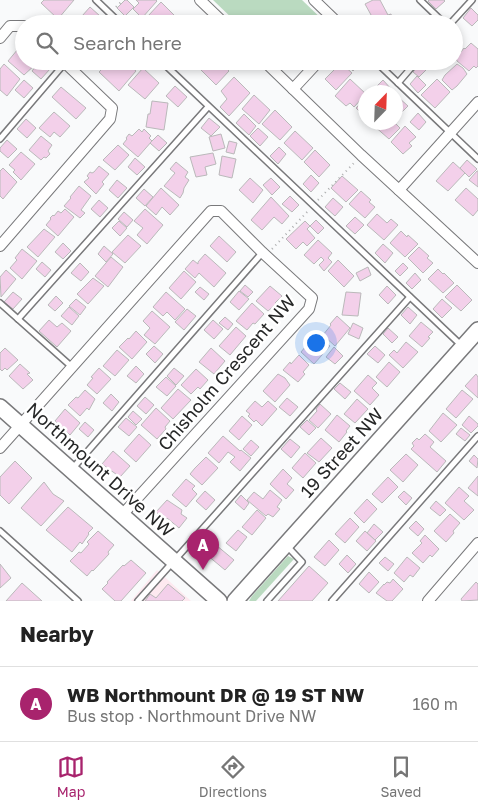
<!DOCTYPE html>
<meta charset="utf-8">
<style>
:root{--surface:#fff;--page:#f6f6f6;--text:#222;--muted:#767676;--line:#e0e0e0;--accent:#a8236d}
body{margin:0;font-family:"Golos Text",sans-serif;background:var(--page);color:var(--text)}
.compass{position:absolute;left:358px;top:85px;width:45px;height:45px;border-radius:50%;background:var(--surface);box-shadow:0 2px 8px #0003;rotate:23deg}
.you{position:absolute;left:315px;top:342px;width:18px;height:18px;margin:-12px;border:4px solid #fff;border-radius:50%;background:#1a73e8;box-shadow:0 0 0 8px #1a73e833}
.badge{display:grid;place-items:center;width:32px;height:32px;border-radius:50%;background:var(--accent);color:#fff;font-size:16px;font-weight:700}
.pin{position:absolute;translate:-50% -41px;filter:drop-shadow(0 1px 2px #0008)}
.pin::after{content:'';position:absolute;top:26px;width:18px;height:15px;background:inherit;clip-path:polygon(0 0,100% 0,50% 100%)}
.list{margin:0;padding:0;list-style:none}
h2{display:flex;justify-content:space-between;align-items:center;height:65px;margin:0;padding:0 20px;font-size:21px}
h2 small{font-size:16px;font-weight:400;color:var(--muted)}
.list li{display:grid;grid-template-columns:32px 1fr auto;gap:15px;align-items:center;box-sizing:border-box;height:75px;padding:0 20px;border-top:1px solid var(--line)}
.list b{display:block;font-size:19px;white-space:nowrap}
.list p{margin:0;font-size:16px;white-space:nowrap;color:var(--muted)}
.list em{font-size:16px;font-style:normal;color:var(--muted)}
.icon{flex:none;width:28px;height:28px;fill:none;stroke:currentColor;stroke-width:2;stroke-linecap:round;stroke-linejoin:round}
.map{position:relative;flex:none;width:478px;height:601px;overflow:hidden}
.search{position:absolute;background:var(--surface);box-shadow:0 2px 8px #0003;left:15px;right:15px;top:15px;height:55px;display:flex;align-items:center;gap:12px;box-sizing:border-box;padding:0 18px;border-radius:28px;color:var(--muted);font-size:19px}
.sheet{height:140px;background:var(--surface)}
nav{display:flex;justify-content:space-around;align-items:center;box-sizing:border-box;height:70px;border-top:1px solid var(--line);background:var(--surface);font-size:14px;color:var(--muted)}
nav a{display:grid;justify-items:center;gap:2px}
nav .on{color:var(--accent)}
.map>svg:first-child{display:block}
.commercial{fill:#fee9f0}
.green{fill:#badac0}
.building{fill:#f3d0ea;stroke:#bab9ba}
.lines{fill:none;stroke-linecap:round;stroke-linejoin:round}
.lane-casing{stroke:#79797b;stroke-width:8}
.street-casing{stroke:#79797b;stroke-width:12}
.secondary-casing{stroke:#79797b;stroke-width:18}
.path{stroke:#acadae;stroke-width:2;stroke-dasharray:1 4;stroke-linecap:butt}
.lane{stroke:#fff;stroke-width:5}
.street{stroke:#fff;stroke-width:10}
.secondary{stroke:#fff;stroke-width:15}
.labels{text-anchor:middle;stroke-width:5;stroke-linejoin:round;paint-order:stroke}
.street-label{font-size:18px;fill:#262727;stroke:#fff}
</style>
<div class="map">
<svg width="478" height="601" viewBox="0 0 478 601">
<rect width="100%" height="100%" fill="#f9fafb"/>
<path class="commercial" d="M157,570L191,601H131Z"/>
<g class="green">
<path d="M213,0H302L327,24H238Z"/>
<path d="M288,556L294,559L256,601H249L252,596Z"/>
</g>
<g class="building">
<path d="M44,0H74L58,19L41,3Z"/>
<path d="M125,0H127L134,7L125,16L117,8Z"/>
<path d="M136,0H156L157,1L142,18L133,9L139,3Z"/>
<path d="M373,0H380L388,15L391,14L392,18L376,24L365,4Z"/>
<path d="M429,0H444L445,1L436,9L428,1Z"/>
<path d="M161,2L176,17L170,24H157L148,16Z"/>
<path d="M90,7L100,16L92,24H90L82,16Z"/>
<path d="M471,8L478,15V20L472,26L463,18Z"/>
<path d="M66,15L76,24H58Z"/>
<path d="M471,43L478,49V66L476,68L474,66L469,71L457,61L456,58L454,56V51L457,48L461,52L464,48L465,49Z"/>
<path d="M18,49L24,54V61H32L36,64L24,75L8,61Z"/>
<path d="M40,61L50,69L41,79L32,71Z"/>
<path d="M110,61H130L128,64L136,71L119,91L99,72Z"/>
<path d="M206,61H219L229,71L216,85L199,68Z"/>
<path d="M361,61V62L353,71L344,62Z"/>
<path d="M393,61H409L404,68H393Z"/>
<path d="M341,63L352,73L336,90L325,79Z"/>
<path d="M421,63L427,69L419,77L413,72Z"/>
<path d="M4,64L20,79L7,96L0,90V69Z"/>
<path d="M457,64L463,68L467,74L457,86L452,90L442,80L445,75Z"/>
<path d="M143,68L159,83L145,99L128,85Z"/>
<path d="M417,76L426,85L418,93L410,84Z"/>
<path d="M234,77L250,93L229,116L220,107L227,99L221,91Z"/>
<path d="M350,79L366,94L354,107L350,103L346,106L335,96Z"/>
<path d="M437,79L450,92L435,108L421,95Z"/>
<path d="M24,80L33,88L24,98L15,90Z"/>
<path d="M383,80L392,90L389,92H378L374,89Z"/>
<path d="M175,86L187,97L178,107L166,96Z"/>
<path d="M61,87L86,108L76,119L52,97Z"/>
<path d="M254,95L270,110L259,124L242,109Z"/>
<path d="M398,97L408,106L397,117L396,115V100Z"/>
<path d="M366,99V118L356,108Z"/>
<path d="M152,101L168,103L164,130L146,127L148,114H150Z"/>
<path d="M275,110L292,127L280,140L262,124Z"/>
<path d="M54,112L70,126L60,137L54,132L50,137L39,128Z"/>
<path d="M418,113L426,122L419,130L410,122Z"/>
<path d="M244,114L256,126L249,135L236,123Z"/>
<path d="M209,118L220,127L211,136L201,128Z"/>
<path d="M26,119L36,128L27,138L17,129Z"/>
<path d="M376,122H394L400,128L389,139L373,125Z"/>
<path d="M405,126L416,137L409,143L412,146L403,154L391,142Z"/>
<path d="M258,128L268,137L260,146L250,136Z"/>
<path d="M139,129L142,132L144,129L151,136L149,138L152,141L138,157L123,144L127,139L126,138L129,134L132,136Z"/>
<path d="M295,131L313,148L302,160L284,143Z"/>
<path d="M221,134L225,148L213,151L209,137Z"/>
<path d="M158,135L167,143L159,151L150,143Z"/>
<path d="M41,136L52,145L48,151L50,154L46,158L44,157L41,160L29,150Z"/>
<path d="M7,140L17,149L8,158L0,151V148Z"/>
<path d="M229,141L237,143L234,154L226,152Z"/>
<path d="M118,145L129,155L115,170L103,160Z"/>
<path d="M279,147L286,154L278,164L270,156Z"/>
<path d="M315,150L330,165L319,177L304,162Z"/>
<path d="M21,152L35,164L21,180L13,172L15,170L9,165Z"/>
<path d="M213,153L216,164L205,167L207,175L196,177L190,157Z"/>
<path d="M222,156L236,159L232,178L219,175Z"/>
<path d="M135,158L145,167L137,175L128,167Z"/>
<path d="M467,160L477,169L469,177L460,168Z"/>
<path d="M176,162L188,172L185,177L189,180L184,188L183,193L180,198L164,186L175,173L170,169Z"/>
<path d="M453,162L465,173L448,191L436,181Z"/>
<path d="M99,166L109,174L102,182L104,184L96,194L84,182L89,178L87,176L90,172L92,173L94,172Z"/>
<path d="M3,168L17,182L3,199L0,196V171Z"/>
<path d="M477,171H478V187L469,180Z"/>
<path d="M311,175L319,183L311,192L303,184Z"/>
<path d="M342,176L358,190L346,202L331,188Z"/>
<path d="M250,178L263,190L253,203L239,190Z"/>
<path d="M271,178L280,187L272,195L263,185Z"/>
<path d="M117,180L127,188L118,198L109,190Z"/>
<path d="M79,186L91,196L81,210L85,213L80,218L64,206L71,198L70,197Z"/>
<path d="M161,188L179,205L170,215L162,207L156,215L146,206Z"/>
<path d="M466,188L478,199V210L473,216L455,200Z"/>
<path d="M144,189L153,197L145,206L136,198Z"/>
<path d="M361,191L371,200L369,202L375,207L365,218L349,204Z"/>
<path d="M290,196L299,205L292,212L282,204Z"/>
<path d="M271,197L289,216L282,224L274,217L262,230L251,220Z"/>
<path d="M333,198L343,207L335,216L325,207Z"/>
<path d="M99,200L108,208L100,217L91,209Z"/>
<path d="M65,209L74,217L58,236L46,225L51,219L50,218L53,215L54,216L58,211L61,213Z"/>
<path d="M145,209L163,225L147,244L137,235L143,228L134,221Z"/>
<path d="M124,212L133,220L127,227L118,219Z"/>
<path d="M377,214L387,223L391,219L398,225L384,240L367,225Z"/>
<path d="M355,217L364,225L355,234L346,226Z"/>
<path d="M316,220L324,228L318,234L310,226Z"/>
<path d="M119,221L127,228L120,236L112,228Z"/>
<path d="M305,221L310,226L307,229L315,238L307,246L303,242L296,249L286,239Z"/>
<path d="M44,229L55,237L38,257L27,247Z"/>
<path d="M401,231L407,237L408,235L418,244L405,257L390,243Z"/>
<path d="M128,235L141,246L125,263L112,252Z"/>
<path d="M219,236L236,252L227,262L210,246Z"/>
<path d="M318,240L332,253L328,258L332,262L324,271L319,265L324,260L321,257L314,264L304,255Z"/>
<path d="M63,243L71,251L63,259L55,252Z"/>
<path d="M383,244L393,253L385,263L375,253Z"/>
<path d="M104,246L113,254L106,262L98,254Z"/>
<path d="M419,247L429,256L427,258L433,263L423,273L408,258Z"/>
<path d="M22,249L37,261L22,279L10,268L17,260L15,258Z"/>
<path d="M205,254L226,273L214,287L199,273L195,278L185,269L193,260L198,264V262Z"/>
<path d="M111,257L123,267L108,287L95,276Z"/>
<path d="M338,260L354,276L344,287L328,271Z"/>
<path d="M42,262L51,270L45,277L36,269Z"/>
<path d="M80,263L89,272L81,281L71,273Z"/>
<path d="M403,263L408,268L400,276L395,271Z"/>
<path d="M368,267L371,275L360,281L356,273Z"/>
<path d="M438,269L443,274L444,273L454,283L443,293L428,279Z"/>
<path d="M6,270L16,279L1,297L0,277Z"/>
<path d="M184,271L196,282L181,299L169,288Z"/>
<path d="M415,273L421,280L412,289L406,283Z"/>
<path d="M93,278L104,286L88,304L77,294Z"/>
<path d="M245,285L253,292L248,297L240,291Z"/>
<path d="M457,285L472,300L461,311L445,297Z"/>
<path d="M270,286L282,296L275,303L276,304L268,311L256,301Z"/>
<path d="M387,286L396,295L388,304L379,295Z"/>
<path d="M200,287L209,294L204,300L195,292Z"/>
<path d="M239,291L249,299L239,310L230,302Z"/>
<path d="M13,292L22,299L13,309L4,302Z"/>
<path d="M166,292L185,309L175,320L167,312L163,316L153,307Z"/>
<path d="M346,292L361,293L358,316L342,315Z"/>
<path d="M56,296L63,303L55,311L48,305Z"/>
<path d="M76,299L86,307L80,315L69,306Z"/>
<path d="M442,299L452,308L442,318L433,309Z"/>
<path d="M252,303L264,314L255,324L253,323L247,330L236,321Z"/>
<path d="M69,307L79,316L72,325L61,316Z"/>
<path d="M408,307L417,315L410,324L401,315Z"/>
<path d="M187,309L196,316L184,330L175,322Z"/>
<path d="M152,311L170,327L155,344L144,335L150,328L143,321Z"/>
<path d="M337,316L350,328L335,346L323,335L331,325L330,324Z"/>
<path d="M225,317L233,324L228,330L219,323Z"/>
<path d="M49,320L57,327L62,323L71,331L57,347L39,331Z"/>
<path d="M213,320L223,329L214,339L204,330Z"/>
<path d="M421,322L433,332L428,337L430,338L422,347L409,336Z"/>
<path d="M353,323L363,328L359,339L348,334Z"/>
<path d="M236,327L246,336L230,355L219,346Z"/>
<path d="M388,328L398,337L392,343L383,334Z"/>
<path d="M136,331L147,342L132,359L119,347L128,338L129,339Z"/>
<path d="M316,334L330,346L314,364L301,352Z"/>
<path d="M406,342L418,352L403,368L389,355L394,350L397,353Z"/>
<path d="M154,346L163,354L155,363L146,354Z"/>
<path d="M375,346L385,355L378,363L367,354Z"/>
<path d="M334,347L343,356L335,364L326,357Z"/>
<path d="M5,348L18,360L7,370L5,368L2,371L0,369V353Z"/>
<path d="M211,348L225,361L214,374L199,362Z"/>
<path d="M117,350L129,360L115,376L103,366Z"/>
<path d="M299,355L309,365L303,372L305,374L298,382L283,370L290,362L291,364Z"/>
<path d="M389,362L400,372L387,387L376,377Z"/>
<path d="M20,364L30,373L27,374L33,380L23,389L9,376Z"/>
<path d="M136,366L144,374L136,383L127,376Z"/>
<path d="M99,368L111,379L97,394L87,385L93,378L91,377Z"/>
<path d="M174,368L184,376L176,385L167,376Z"/>
<path d="M196,369L208,380L200,389L198,387L191,394L181,385Z"/>
<path d="M278,374L285,378L290,385L275,402L263,391Z"/>
<path d="M476,374L478,377V398L465,386Z"/>
<path d="M368,375L377,383L372,388L379,395L370,405L354,391Z"/>
<path d="M166,377L176,386L167,396L156,387Z"/>
<path d="M340,383L351,392L345,399L334,389Z"/>
<path d="M178,389L191,400L173,419L161,408Z"/>
<path d="M85,390L95,399L89,410L87,408L80,416L68,405L76,397L78,398Z"/>
<path d="M462,390L473,399L456,418L446,409Z"/>
<path d="M111,394L119,402L112,411L103,403Z"/>
<path d="M145,397L154,405L146,414L137,406Z"/>
<path d="M287,398L298,407L290,416L279,407Z"/>
<path d="M357,399L368,409L355,423L344,414Z"/>
<path d="M255,401L262,407L268,401L277,409L262,426L256,420L254,422L248,416L250,414L246,411Z"/>
<path d="M320,404L331,414L318,428L309,420L317,411L316,409Z"/>
<path d="M156,408L170,421L165,427L166,429L157,439L141,425Z"/>
<path d="M65,409L80,423L70,435L55,421Z"/>
<path d="M133,411L142,419L136,425L128,417Z"/>
<path d="M443,413L457,425L441,442L429,431Z"/>
<path d="M337,415L350,426L346,431L347,432L339,442L325,430Z"/>
<path d="M242,416L252,425L239,440L229,431Z"/>
<path d="M469,416L478,424V426L471,433L462,425Z"/>
<path d="M126,418L137,427L129,436L118,427Z"/>
<path d="M307,420L316,428L309,435L300,427Z"/>
<path d="M85,422L94,430L88,437L79,429Z"/>
<path d="M461,428L470,435L465,441L456,434Z"/>
<path d="M139,434L151,445L136,462L124,451Z"/>
<path d="M425,434L434,442L430,447L446,461L437,472L411,449L414,446L412,443L417,438L419,440Z"/>
<path d="M223,436L240,451L241,450L251,458L240,471L230,462L235,457L228,452L219,463L208,453Z"/>
<path d="M321,438L332,448L319,462L307,453Z"/>
<path d="M290,439L300,447L291,458L281,449Z"/>
<path d="M251,440L259,447L251,456L243,449Z"/>
<path d="M113,451L130,466L120,477L102,464Z"/>
<path d="M305,453L316,463L303,478L292,468Z"/>
<path d="M406,454L418,465L403,482L390,470Z"/>
<path d="M474,455L478,459L477,468L469,461Z"/>
<path d="M206,457L218,468L202,485L190,474L195,468Z"/>
<path d="M15,461L32,478L9,504L0,495V477Z"/>
<path d="M283,469L292,478L287,484L294,490L286,499L270,484Z"/>
<path d="M478,476V496L468,488Z"/>
<path d="M388,477L398,487L382,503L372,494Z"/>
<path d="M186,479L195,486L192,489L197,494L186,507L172,495Z"/>
<path d="M44,482L53,494L64,501L41,526L21,508Z"/>
<path d="M459,487L469,496L464,501L474,510L464,520L445,503Z"/>
<path d="M270,490L282,500L277,507L280,509L273,517L268,514L266,516L247,500L254,492L263,499Z"/>
<path d="M205,491L215,500L206,510L196,501Z"/>
<path d="M404,491L412,498L406,505L398,497Z"/>
<path d="M241,495L249,503L244,510L235,502Z"/>
<path d="M367,499L377,509L364,523L354,513Z"/>
<path d="M167,500L182,510L181,514L187,518L179,528L167,518L165,520L156,512Z"/>
<path d="M436,501L446,510L440,516L430,508Z"/>
<path d="M68,507L93,528L88,533L89,534L82,544L80,542L72,552L46,530Z"/>
<path d="M257,510L266,518L252,535L242,527Z"/>
<path d="M450,514L460,523L453,531L454,533L446,542L434,531Z"/>
<path d="M350,518L359,527L345,543L335,534Z"/>
<path d="M416,521L424,529L418,536L409,528Z"/>
<path d="M374,524L383,532L375,540L367,533Z"/>
<path d="M238,530L247,537L236,551L226,543Z"/>
<path d="M98,531L114,545L108,552L109,554L93,571L92,570L87,576L70,561L79,552L81,553L89,544L87,542Z"/>
<path d="M365,531L376,541L367,551L356,541Z"/>
<path d="M207,533L216,540L207,550L199,542Z"/>
<path d="M425,535L439,549L432,557L430,555L423,563L412,553L422,543L420,541Z"/>
<path d="M329,540L339,550L325,566L314,557Z"/>
<path d="M216,545L234,560L225,570L207,555Z"/>
<path d="M347,555L356,564L348,573L339,564Z"/>
<path d="M385,557L394,564L388,571L379,563Z"/>
<path d="M407,557L420,568L413,577L410,575L404,582L394,573Z"/>
<path d="M131,560L146,573L121,601H115L102,589L108,583L107,582L123,565L124,566Z"/>
<path d="M0,564L11,578L0,588Z"/>
<path d="M309,566L328,583L312,601H278Z"/>
<path d="M369,572L379,582L369,593L359,584Z"/>
<path d="M393,579L403,589L392,601H387L376,593L384,584V585L387,582L390,583Z"/>
<path d="M476,582L478,584V600L462,601L461,599Z"/>
<path d="M22,583L42,601H6Z"/>
<path d="M168,584L185,598L182,601H145L150,594L156,598Z"/>
</g>
<g class="lines">
<g class="lane-casing">
<g id="lane">
<path d="M96,0L121,24"/>
<path d="M420,0L445,24"/>
<path d="M450,24L472,0"/>
<path d="M161,61L462,346"/>
<path d="M375,61L478,159"/>
<path d="M398,83L417,61"/>
<path d="M0,139L65,63"/>
<path d="M0,303L72,367"/>
<path d="M18,319L208,107"/>
<path d="M73,468L262,253"/>
<path d="M0,531L78,601"/>
<path d="M138,601L410,297"/>
<path d="M267,601L302,562L286,545"/>
<path d="M332,601L478,436"/>
</g>
</g>
<g class="street-casing">
<g id="street">
<path d="M200,0L225,24"/>
<path d="M314,0L339,24"/>
<path d="M0,38L10,26H24"/>
<path d="M264,61L361,155L478,263"/>
<path d="M293,89L319,61"/>
<path d="M399,190L478,102"/>
<path d="M0,246L110,119L112,108L63,61"/>
<path d="M0,448L211,211H221L262,252L312,298L309,309L122,515"/>
<path d="M428,601L478,543"/>
</g>
</g>
<g class="secondary-casing">
<g id="secondary">
<path d="M0,407L219,601"/>
<path d="M235,601L478,330"/>
</g>
</g>
<g class="path">
<path d="M116,7L123,0"/>
<path d="M101,24L106,18"/>
<path d="M318,200L355,162"/>
<path d="M272,249L308,211"/>
</g>
<use href="#lane" class="lane"/>
<use href="#street" class="street"/>
<use href="#secondary" class="secondary"/>
</g>
<g class="labels">
<g class="street-label">
<text transform="translate(227 373) rotate(-49)" y="6">Chisholm Crescent NW</text>
<text transform="translate(342 453) rotate(-48)" y="6">19 Street NW</text>
<text transform="translate(100 470) rotate(42)" y="6">Northmount Drive NW</text>
</g>
</g>
</svg>
<svg class="compass" viewBox="-18 -18 36 36"><path d="M0-13l5 13h-10z" fill="#e53935"/><path d="M0 13l5-13h-10z" fill="#767676"/></svg>
<div class="you"></div>
<div class="pin badge" style="left:203px;top:570px">A</div>
<div class="search"><svg class="icon" aria-label="search" viewBox="0 0 24 24"><circle cx="10" cy="10" r="6"/><path d="M15 15l6 6"/></svg>Search here</div>
</div>
<section class="sheet">
<h2>Nearby<small></small></h2>
<ul class="list">
<li><span class="badge">A</span><div><b>WB Northmount DR @ 19 ST NW</b><p>Bus stop · Northmount Drive NW</p></div><em>160 m</em></li>
</ul>
</section>
<nav>
<a class="on"><svg class="icon" aria-label="map" viewBox="0 0 24 24"><path d="M3 6l6-2 6 2 6-2v14l-6 2-6-2-6 2zM9 4v14M15 6v14"/></svg>Map</a>
<a><svg class="icon" aria-label="directions" viewBox="0 0 24 24"><path d="M12 3l9 9-9 9-9-9zM9 14v-3h6M13 9l2 2-2 2"/></svg>Directions</a>
<a><svg class="icon" aria-label="saved" viewBox="0 0 24 24"><path d="M7 4h10v16l-5-4-5 4z"/></svg>Saved</a>
</nav>
